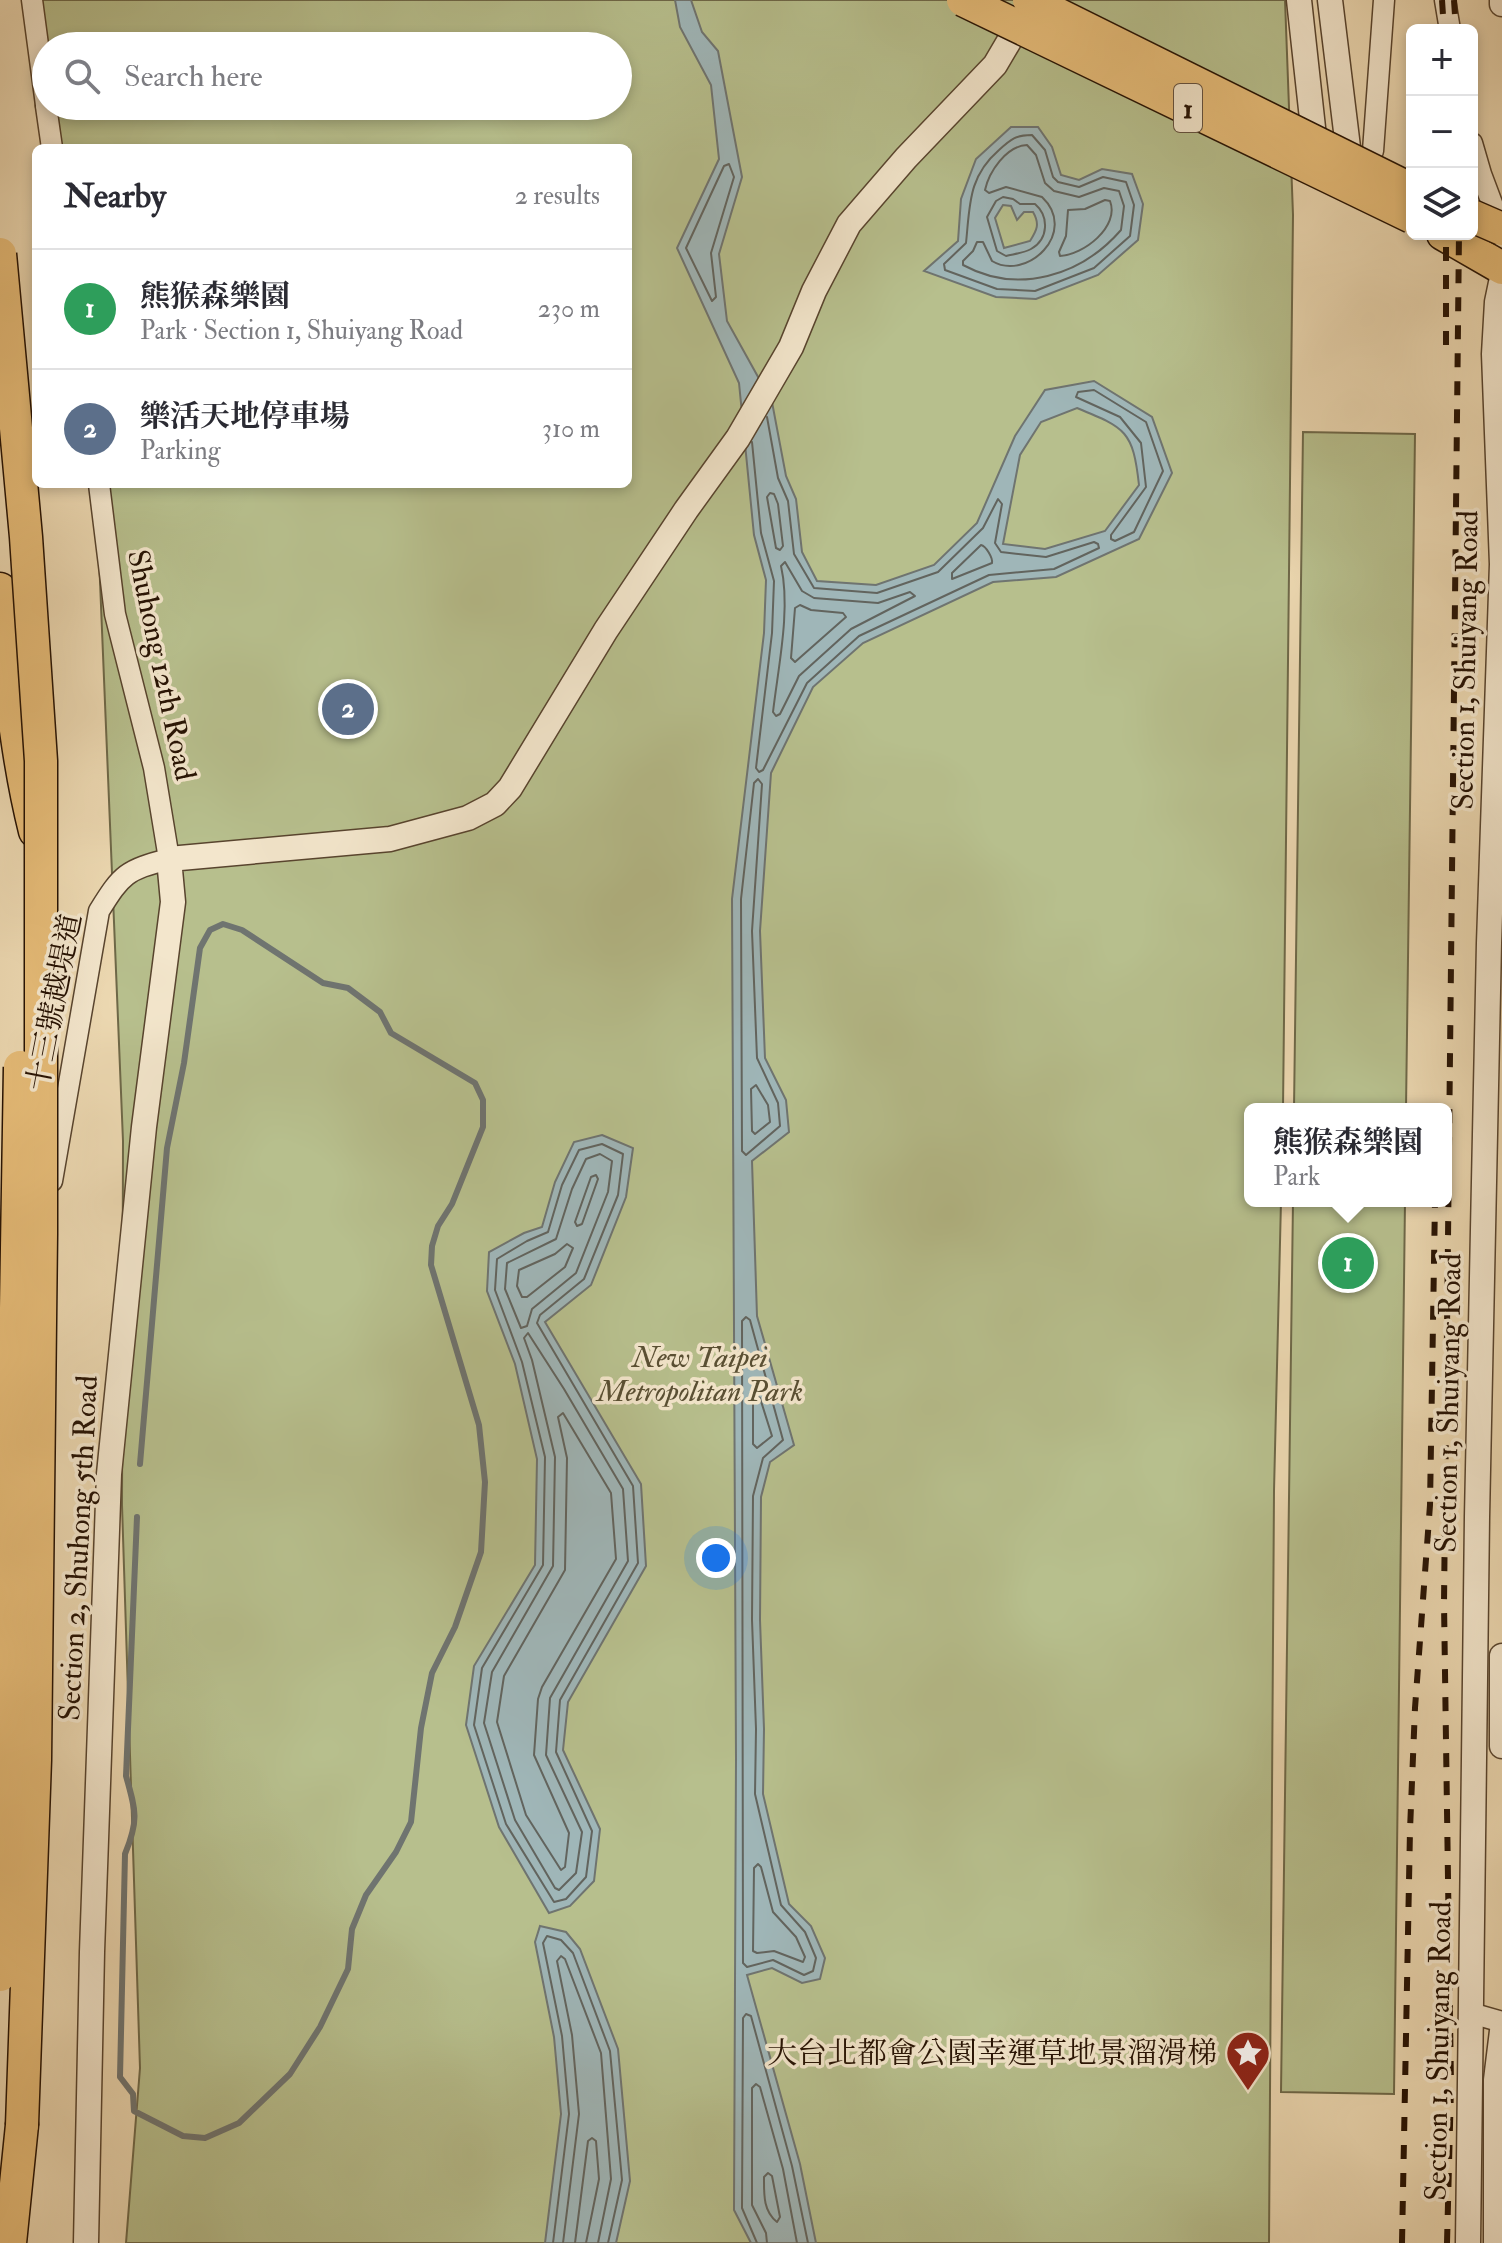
<!DOCTYPE html>
<meta charset="utf-8">
<style>
:root{--surface:#fff;--page:#f7f7f7;--text:#2b2b33;--muted:#7c7c81;--line:#e1e1e2;--accent:#db2777}
body{margin:0;font-family:"IM FELL Double Pica","Noto Serif TC",serif;background:var(--page);color:var(--text)}
.controls{position:absolute;right:24px;top:24px;display:grid;overflow:hidden;border-radius:12px;box-shadow:0 4px 12px #0003}
.controls button{width:72px;height:72px;display:grid;place-items:center;padding:0;border:0;border-bottom:2px solid var(--line);background:var(--surface);color:var(--text);font:40px sans-serif}
.you{position:absolute;left:716px;top:1558px;width:28px;height:28px;margin:-20px;border:6px solid #fff;border-radius:50%;background:#1a73e8;box-shadow:0 0 0 12px #1a73e833}
.badge{display:grid;place-items:center;width:52px;height:52px;border-radius:50%;background:var(--accent);color:#fff;font-size:26px;font-weight:700}
.pin{position:absolute;translate:-50% -50%;border:4px solid #fff;box-shadow:0 2px 8px #0006}
.popup{position:absolute;left:1244px;top:1103px;width:208px;height:104px;box-sizing:border-box;display:grid;place-content:center;border-radius:12px;background:var(--surface);filter:drop-shadow(0 2px 6px #0005);font-size:26px;white-space:nowrap;color:var(--muted)}
.popup b{font-size:30px;color:var(--text)}
.popup::after{content:'';position:absolute;left:50%;top:100%;margin-left:-16px;border:16px solid transparent;border-top-color:var(--surface)}
.list{margin:0;padding:0;list-style:none}
h2{display:flex;justify-content:space-between;align-items:center;height:104px;margin:0;padding:0 32px;font-size:34px}
h2 small{font-size:26px;font-weight:400;color:var(--muted)}
.list li{display:grid;grid-template-columns:52px 1fr auto;gap:24px;align-items:center;box-sizing:border-box;height:120px;padding:0 32px;border-top:2px solid var(--line)}
.list b{display:block;font-size:30px;white-space:nowrap}
.list p{margin:0;font-size:26px;white-space:nowrap;color:var(--muted)}
.list em{font-size:26px;font-style:normal;color:var(--muted)}
.icon{flex:none;width:44px;height:44px;fill:none;stroke:currentColor;stroke-width:2;stroke-linecap:round;stroke-linejoin:round}
.map{position:relative;flex:none;width:1502px;height:2243px;overflow:hidden}
.search{position:absolute;background:var(--surface);box-shadow:0 4px 12px #0003;left:32px;top:32px;width:600px;height:88px;display:flex;align-items:center;gap:20px;box-sizing:border-box;padding:0 28px;border-radius:44px;color:var(--muted);font-size:30px}
.panel{position:absolute;background:var(--surface);box-shadow:0 4px 12px #0003;left:32px;top:144px;width:600px;height:344px;border-radius:12px}
.map>svg:first-child{display:block}
.green{fill:#b7bf8d;stroke:#6e6848;stroke-width:2}
.water{fill:#9fb6b8;stroke:#6f7470;stroke-width:2;fill-rule:evenodd}
.lines{fill:none;stroke-linecap:round;stroke-linejoin:round}
.shore{stroke:#62645e;stroke-width:2}
.stream{stroke:#6f7470;stroke-width:6}
.minor-casing{stroke:#58442e;stroke-width:23}
.tertiary-casing{stroke:#58442e;stroke-width:27}
.trunk-casing{stroke:#261203;stroke-width:35}
.minor{stroke:#f3e6cc;stroke-width:20}
.tertiary{stroke:#f3e6cc;stroke-width:24}
.trunk{stroke:#e6bc78;stroke-width:32}
.rail{stroke:#261203;stroke-width:6;stroke-dasharray:14 14;stroke-linecap:butt}
.trunk-bridge-casing{stroke:#261203;stroke-width:35;stroke-linecap:butt}
.trunk-bridge{stroke:#e6bc78;stroke-width:32}
.labels{text-anchor:middle;stroke-width:7;stroke-linejoin:round;paint-order:stroke}
.shield{fill:#f3e6cc;stroke:#64523f;stroke-width:2}
.shield-label{font-size:28px;font-weight:bold;fill:#261203}
.street-label{font-size:30px;fill:#261203;stroke:#f3e6cc}
.park-label{font-size:30px;font-style:italic;fill:#594f33;stroke:#f3e6cc}
.poi-label{font-size:30px;fill:#261203;stroke:#f3e6cc;text-anchor:end}
</style>
<div class="map">
<svg width="1502" height="2243" viewBox="0 0 1502 2243">
<rect width="100%" height="100%" fill="#ecd8b1"/>
<filter id="stains"><feTurbulence type="fractalNoise" baseFrequency=".0025" numOctaves="4"/><feColorMatrix values="0 0 0 0 .2 0 0 0 0 .09 0 0 0 0 .02 0 0 0 .5 -.17"/></filter>
<radialGradient id="worn" r=".72"><stop offset=".6" stop-color="#630" stop-opacity="0"/><stop offset="1" stop-color="#630" stop-opacity=".3"/></radialGradient>
<g class="green">
<path d="M39,0H1285L1293,215L1283,1109H1250V1201H1281L1274,1491L1269,2243H126L140,2068L122,1505L123,1141L96,484H628V148H56L51,106H618V46H46Z"/>
<path d="M1303,432L1415,434L1406,1109H1294Z"/>
<path d="M1293,1201H1405L1394,2094L1281,2092Z"/>
</g>
<g class="water">
<path d="M675,0H691L702,32L718,51L742,177L719,254L727,321L772,402L786,476L796,499L802,552L817,581L876,585L934,565L977,523L1015,436L1045,390L1094,381L1152,417L1172,473L1139,539L1056,577L993,582L863,643L813,687L771,773L760,931L765,1058L786,1100L789,1132L752,1161L757,1316L794,1445L770,1462L761,1497L760,1620L764,1729L763,1794L789,1904L811,1926L825,1958L820,1979L802,1983L772,1968L747,1975L800,2164L816,2243H751L734,2210L736,1758L732,899L764,633L766,580L754,535L739,383L677,248L719,159L711,85L680,27ZM1077,408C1126,428 1133,431 1139,485L1105,531L1045,549L1003,544L1020,455L1041,422Z"/>
<path d="M1011,127H1038L1052,147L1061,175L1079,180L1102,169L1132,174L1143,204L1138,240L1098,275L1036,299L996,297L924,271L958,241L961,199L976,159ZM1003,205L1011,206L1017,220L1024,212H1033C1040,224 1037,230 1030,241L1004,248L995,218Z"/>
<path d="M602,1135L633,1148L626,1197L591,1285L545,1322L641,1484L646,1566L568,1702L563,1750L600,1829L594,1881L570,1906L549,1913L499,1827L466,1725L474,1666L535,1565L537,1459L515,1364L487,1291L489,1252L524,1233L542,1227L555,1182L574,1142Z"/>
<path d="M540,1926L566,1932L580,1949L618,2049L630,2181L616,2243H545L561,2114L554,2037L535,1942Z"/>
</g>
<g class="lines">
<g class="shore">
<path d="M1032,135L1045,150L1053,177L1058,182L1079,187L1103,177L1126,182L1134,205L1130,236L1094,268L1035,291L997,289L945,270L944,264L966,243C970,205 968,177 999,150C1011,139 1016,135 1032,135Z"/>
<path d="M1027,145L1036,155L1045,183L1054,191L1079,197L1104,188L1119,191L1124,206L1121,230C1081,276 1018,295 963,265V261L973,251L977,242H983L992,261C1027,282 1079,232 1042,197L1006,187L989,193L985,190C989,172 1006,146 1027,145Z"/>
<path d="M729,164L734,177L711,253L716,297L712,301L686,248L724,166Z"/>
<path d="M1003,197L1013,199L1020,204H1035C1049,216 1049,239 1031,249C1024,253 1014,254 1006,256L997,251L987,217L996,201Z"/>
<path d="M1105,200L1110,201C1120,227 1083,255 1060,256L1059,252L1066,236L1068,210L1085,209Z"/>
<path d="M1094,390L1146,422L1163,471L1134,532L1115,541L1111,539V535L1146,487L1141,443L1120,417L1076,397L1078,392Z"/>
<path d="M752,442L761,533L774,581L772,633L756,768L759,772L763,770L807,683L859,636L989,575L1054,569L1099,548L1098,544L1094,542L1046,557L1001,552L995,543L1002,504L998,499L983,528L938,572L877,593L814,588L794,554L788,501L778,478L767,417"/>
<path d="M770,493L774,494L778,504L783,546L780,550L776,548L767,497Z"/>
<path d="M981,545C986,546 993,558 992,563L952,579V573Z"/>
<path d="M785,562L802,591L814,598L878,603L910,592L915,596L851,629L799,676L780,714L776,716L773,712C778,668 791,609 781,566Z"/>
<path d="M800,605L811,610L843,613L846,617L795,662L791,658L795,608Z"/>
<path d="M758,779L762,784L752,931L757,1058L778,1103L780,1126L746,1155L742,1151L741,899L754,783Z"/>
<path d="M756,1085L768,1105L770,1122L755,1134L752,1131L751,1089Z"/>
<path d="M602,1144L623,1154L618,1195L584,1279L540,1315L537,1323L633,1486L638,1563L560,1700L556,1752L592,1831L586,1877L566,1899L554,1902L506,1824L474,1725L482,1668L543,1565L545,1457L522,1362L495,1290L497,1259L527,1241L548,1232L562,1185L579,1150Z"/>
<path d="M600,1154L612,1161L608,1192L576,1273L532,1309L527,1326L521,1328L505,1289L507,1263L556,1239L572,1189L586,1159Z"/>
<path d="M596,1175L598,1179L582,1224L577,1226L575,1222L591,1177Z"/>
<path d="M567,1244L573,1248L565,1267L527,1297H522L517,1286L519,1270L555,1254Z"/>
<path d="M746,1317L750,1320L783,1440L763,1458L753,1496L752,1620L756,1729L755,1794L781,1905L805,1932L816,1958L813,1971L804,1975L773,1960L747,1967L743,1963L742,1321Z"/>
<path d="M528,1333L564,1389L623,1489L628,1561L550,1698L546,1755L582,1832L576,1873L559,1890L555,1888L515,1820L484,1723L492,1672L553,1566L555,1457L532,1360L524,1338Z"/>
<path d="M757,1396L760,1398L772,1436L757,1448L753,1444V1400Z"/>
<path d="M563,1413L611,1493L616,1559L542,1687L538,1699L534,1755L569,1833L565,1867L561,1870L526,1815L497,1722L504,1676L565,1570L567,1458L558,1417Z"/>
<path d="M758,1864L761,1867L773,1912L796,1937L805,1957L803,1962L774,1951L757,1953L753,1951L754,1868Z"/>
<path d="M768,2173L772,2176L780,2217L777,2222C763,2211 764,2194 764,2177Z"/>
<path d="M553,2243L569,2114L562,2036L543,1943L547,1936L561,1940L573,1953L610,2051L622,2180L608,2243"/>
<path d="M563,2243L579,2114L572,2035L557,1961L561,1956L565,1959L601,2053L611,2179L598,2243"/>
<path d="M575,2243L588,2141L592,2138L596,2141L599,2179L586,2243"/>
<path d="M757,2243L742,2208L743,2018L746,2014L751,2016L792,2166L808,2243"/>
<path d="M767,2243L766,2233L752,2205V2088L756,2084L760,2087L783,2169L797,2243"/>
</g>
<path class="stream" d="M137,1517L126,1776C136,1811 139,1820 125,1854L120,2077L133,2094L134,2111L183,2136L205,2138L239,2123L290,2074L320,2027L348,1969L352,1929L366,1895L396,1852L411,1822L421,1728L432,1673L455,1627L481,1552L485,1482L479,1425L431,1265L432,1246L438,1226L452,1204L483,1127V1100L475,1083L391,1033L380,1012L348,988L323,983L242,930L223,924L210,930L200,948L184,1063L167,1148L140,1464"/>
<g class="minor-casing">
<g id="minor">
<path d="M32,0L46,105"/>
<path d="M1445,0L1450,30"/>
<path d="M46,106L52,148"/>
<path d="M1472,143L1481,174L1502,230"/>
<path d="M1354,173L1373,151L1384,0"/>
<path d="M52,1181L99,911C122,874 126,870 169,859L154,768L115,614L99,484"/>
<path d="M1471,2013L1502,2022"/>
</g>
</g>
<g class="tertiary-casing">
<g id="tertiary">
<path d="M1299,0L1316,155"/>
<path d="M1330,0L1351,172"/>
<path d="M1502,0V4"/>
<path d="M1502,1656V1746"/>
<path d="M86,2243L92,1952L109,1474L144,1127L173,902L169,859L390,839L468,818L495,804L510,788L606,630L686,510L738,438L791,347L814,291L849,224L906,158L995,65L1025,14"/>
<path d="M1468,2243L1477,1517L1489,943L1502,564L1494,354L1497,302L1502,278"/>
<path d="M1496,2243V2080L1502,2031"/>
</g>
</g>
<g class="trunk-casing">
<g id="trunk">
<path d="M1443,234L1502,268"/>
<path d="M0,589C9,670 15,751 35,831"/>
<path d="M10,2243L22,2125"/>
</g>
</g>
<use href="#minor" class="minor"/>
<use href="#tertiary" class="tertiary"/>
<use href="#trunk" class="trunk"/>
<g class="rail">
<path d="M1442,0L1444,30"/>
<path d="M1454,0L1456,30"/>
<path d="M1446,345V234"/>
<path d="M1402,2243L1410,1830L1415,1708L1430,1505L1435,1201"/>
<path d="M1447,2243L1451,2086L1444,1603L1459,234"/>
</g>
<g class="trunk-bridge-casing">
<g id="trunk-bridge">
<path d="M963,0L1412,217"/>
<path d="M1029,0L1412,190"/>
<path d="M1472,216L1502,229"/>
<path d="M0,254L26,537L41,761V1234L35,1760L22,2125"/>
<path d="M0,1975L10,1670L20,1067"/>
</g>
</g>
<use href="#trunk-bridge" class="trunk-bridge"/>
</g>
<defs>
<g id="sight-pin" transform="scale(2.3)"><path d="M0 17L-7.5 6A9.5 9.5 0 1 1 7.5 6Z" fill="#8f2418" stroke="#f3e6cc"/><path d="M0-6L1.8-2.2L6-1.7L2.9 1.2L3.7 5.4L0 3.3L-3.7 5.4L-2.9 1.2L-6-1.7L-1.8-2.2Z" fill="#fff"/></g>
</defs>
<g fill-rule="evenodd">
<use href="#sight-pin" x="1248" y="2053"/>
</g>
<g class="labels">
<rect class="shield" x="1174" y="84" width="28" height="48" rx="6"/>
<g class="shield-label">
<text x="1188" y="118">1</text>
</g>
<g class="street-label">
<text transform="translate(1465 660) rotate(-89)" y="10">Section 1, Shuiyang Road</text>
<text transform="translate(162 665) rotate(78)" y="10">Shuhong 12th Road</text>
<text transform="translate(54 1002) rotate(-79)" y="10">十三號越堤道</text>
<text transform="translate(1448 1403) rotate(-89)" y="10">Section 1, Shuiyang Road</text>
<text transform="translate(78 1548) rotate(-87)" y="10">Section 2, Shuhong 5th Road</text>
<text transform="translate(1438 2051) rotate(-89)" y="10">Section 1, Shuiyang Road</text>
</g>
<g class="park-label">
<text x="700" y="1367">New Taipei<tspan x="700" dy="34">Metropolitan Park</tspan></text>
</g>
<g class="poi-label">
<text x="1217" y="2063">大台北都會公園幸運草地景溜滑梯</text>
</g>
</g>
<rect width="100%" height="100%" filter="url(#stains)"/>
<rect width="100%" height="100%" fill="url(#worn)"/>
</svg>
<div class="controls">
<button>+</button>
<button>−</button>
<button><svg class="icon" aria-label="layers" viewBox="0 0 24 24"><path d="M12 4l9 5-9 5-9-5zM3 14l9 5 9-5"/></svg></button>
</div>
<div class="you"></div>
<div class="pin badge" style="left:1348px;top:1263px;background:#2e9e5b">1</div>
<div class="popup"><b>熊猴森樂園</b>Park</div>
<div class="pin badge" style="left:348px;top:709px;background:#5c6f8a">2</div>
<div class="search"><svg class="icon" aria-label="search" viewBox="0 0 24 24"><circle cx="10" cy="10" r="6"/><path d="M15 15l6 6"/></svg>Search here</div>
<section class="panel">
<h2>Nearby<small>2 results</small></h2>
<ul class="list">
<li><span class="badge" style="background:#2e9e5b">1</span><div><b>熊猴森樂園</b><p>Park · Section 1, Shuiyang Road</p></div><em>230 m</em></li>
<li><span class="badge" style="background:#5c6f8a">2</span><div><b>樂活天地停車場</b><p>Parking</p></div><em>310 m</em></li>
</ul>
</section>
</div>
